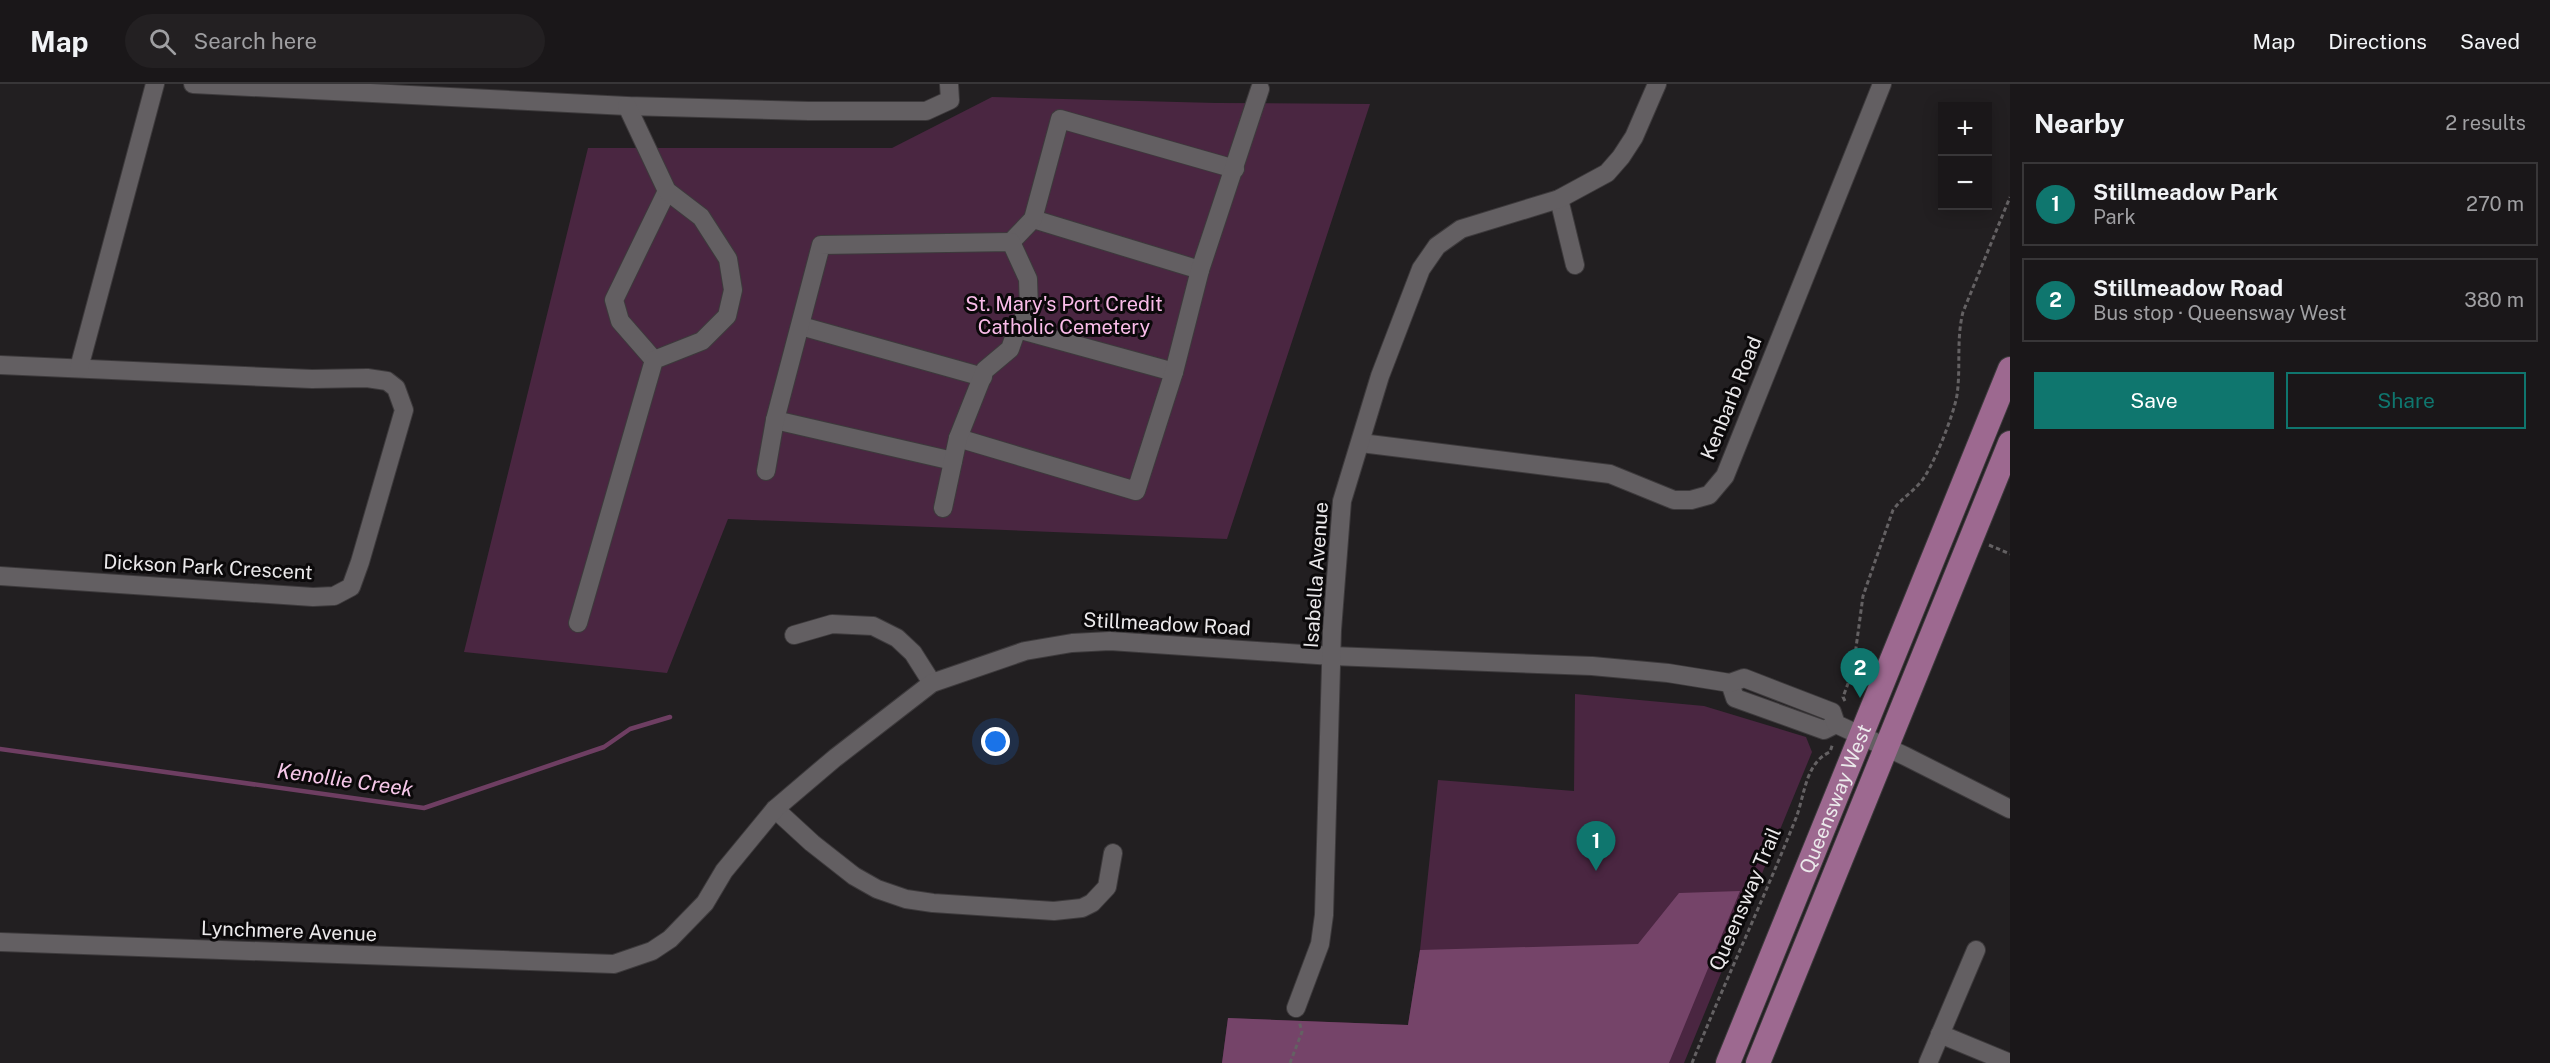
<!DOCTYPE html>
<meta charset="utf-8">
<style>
:root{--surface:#1a1719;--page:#232022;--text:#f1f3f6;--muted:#9f9fa2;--line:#383638;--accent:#0f766e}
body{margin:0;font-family:"Public Sans",sans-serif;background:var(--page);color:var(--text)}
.controls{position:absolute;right:18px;top:18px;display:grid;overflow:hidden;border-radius:0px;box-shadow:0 3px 15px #0003}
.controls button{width:54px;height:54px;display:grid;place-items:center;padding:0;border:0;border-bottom:2px solid var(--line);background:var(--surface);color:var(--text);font:30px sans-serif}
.you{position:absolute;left:996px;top:658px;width:21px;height:21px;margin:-15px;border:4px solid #fff;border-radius:50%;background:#1a73e8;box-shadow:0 0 0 9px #1a73e833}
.badge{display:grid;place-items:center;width:39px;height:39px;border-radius:50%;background:var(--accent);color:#fff;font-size:20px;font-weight:700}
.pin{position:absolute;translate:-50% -50px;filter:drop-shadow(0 2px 3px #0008)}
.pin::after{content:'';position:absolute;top:32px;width:21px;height:18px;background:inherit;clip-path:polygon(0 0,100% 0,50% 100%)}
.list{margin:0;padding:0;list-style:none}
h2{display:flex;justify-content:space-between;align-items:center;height:78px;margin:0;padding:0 24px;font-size:26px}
h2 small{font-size:20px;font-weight:400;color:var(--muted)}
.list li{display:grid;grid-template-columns:39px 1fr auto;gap:18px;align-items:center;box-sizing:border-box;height:84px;margin:0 12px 12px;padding:0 12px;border:2px solid var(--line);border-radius:0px}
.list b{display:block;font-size:22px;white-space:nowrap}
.list p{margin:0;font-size:20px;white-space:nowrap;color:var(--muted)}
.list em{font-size:20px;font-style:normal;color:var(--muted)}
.actions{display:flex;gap:12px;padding:18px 24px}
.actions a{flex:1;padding:14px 0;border:2px solid var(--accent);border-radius:0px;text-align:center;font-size:21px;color:var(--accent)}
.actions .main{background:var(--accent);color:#fff}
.icon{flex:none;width:33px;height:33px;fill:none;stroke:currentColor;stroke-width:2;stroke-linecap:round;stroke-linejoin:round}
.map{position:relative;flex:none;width:2010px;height:979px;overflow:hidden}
header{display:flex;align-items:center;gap:36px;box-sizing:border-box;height:84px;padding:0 30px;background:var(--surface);border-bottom:2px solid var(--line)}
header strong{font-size:28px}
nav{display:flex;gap:33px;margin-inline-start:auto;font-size:21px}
.search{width:420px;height:54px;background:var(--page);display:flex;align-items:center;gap:15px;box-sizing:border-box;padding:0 21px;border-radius:33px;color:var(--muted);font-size:22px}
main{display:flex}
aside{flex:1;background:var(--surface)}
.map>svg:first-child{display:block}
.green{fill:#4a2641}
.forest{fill:#754469}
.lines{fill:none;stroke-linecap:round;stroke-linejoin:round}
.stream{stroke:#6e3e62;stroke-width:4.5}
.minor-casing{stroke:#3d3a3c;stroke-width:20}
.major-casing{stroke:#3d3a3c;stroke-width:26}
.path{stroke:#646163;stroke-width:3;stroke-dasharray:4.5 3;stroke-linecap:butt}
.minor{stroke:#635f62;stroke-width:18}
.major{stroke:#9d6990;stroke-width:24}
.labels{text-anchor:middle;stroke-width:6;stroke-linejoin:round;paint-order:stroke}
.park-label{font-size:20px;fill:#fabce9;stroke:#0b090a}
.street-label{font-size:20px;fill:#ebe9eb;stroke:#0b090a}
.water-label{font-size:21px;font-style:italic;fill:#f7c8ea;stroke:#0b090a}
</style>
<header>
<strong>Map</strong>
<div class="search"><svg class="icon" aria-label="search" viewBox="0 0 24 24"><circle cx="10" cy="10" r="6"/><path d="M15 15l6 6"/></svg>Search here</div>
<nav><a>Map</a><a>Directions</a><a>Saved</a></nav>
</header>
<main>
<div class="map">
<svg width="2010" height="979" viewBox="0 0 2010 979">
<rect width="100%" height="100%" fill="#221f21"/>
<g class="green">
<path d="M992,13L1216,19L1370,20L1227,455L728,435L667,589L464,568L588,64H892Z"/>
<path d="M1575,610L1704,622L1806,653L1812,668L1684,979H1222L1228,934L1408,941L1420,866L1438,696L1574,707Z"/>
</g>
<path class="forest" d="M1740,807L1669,979H1222L1228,934L1408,941L1420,866L1638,860L1679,809Z"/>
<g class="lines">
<path class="stream" d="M0,665L424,724L604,663L630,645L670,633"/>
<g class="minor-casing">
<g id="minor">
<path d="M193,0L627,22L809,27H926L950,16L949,0"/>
<path d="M1559,115L1575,181"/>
<path d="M1033,135L1200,186"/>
<path d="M1011,158L1033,135L1060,35L1235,85"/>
<path d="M801,242L983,293"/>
<path d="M1017,245L1174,288"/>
<path d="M654,276L620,237L614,216L667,107"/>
<path d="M0,281L312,295L367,294L387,297L396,304L404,326L360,478L351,503L334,512L313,513L0,492"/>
<path d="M79,284L155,0"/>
<path d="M775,336L953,377"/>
<path d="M958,354L1136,407L1174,288L1200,186L1260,5"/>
<path d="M1361,359L1610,390L1674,416H1691L1709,411L1725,392L1882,0"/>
<path d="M766,387L775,336L821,161L1011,158L1028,195L1029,225L1017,245L1010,265L985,286L958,354L943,424"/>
<path d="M578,539L654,276L702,257L727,232L733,206L728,175L701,133L667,107L627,22"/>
<path d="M794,551L832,540L873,542L897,554L913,569L932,599"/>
<path d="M1730,599L1735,614L1824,646L1836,640"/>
<path d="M775,725L812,759L854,792L877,805L906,815L933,819L1054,827L1082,824L1092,819L1107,803L1113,769"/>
<path d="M0,858L614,880L652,867L670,855L705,819L724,787L775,725L835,674L932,599L1025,567L1072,559L1110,557L1332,572L1592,582L1668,589L1730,599L1744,594L1832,628L1836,640L1905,672L2010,725"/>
<path d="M1296,924L1320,860L1324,831L1332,546L1342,417L1380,292L1421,185L1437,162L1461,145L1559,115L1607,89L1621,73L1634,53L1657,0"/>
<path d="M1940,950L2010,979"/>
<path d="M1928,979L1976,866"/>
</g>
</g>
<g class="major-casing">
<g id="major">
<path id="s1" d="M1728,979L2010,285"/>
<path d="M1758,979L2010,359"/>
</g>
</g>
<g class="path">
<path d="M1989,461L2010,470"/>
<path d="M1845,617L1843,613L1853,586L1863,512L1893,426C1901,415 1910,410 1919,400C1932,387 1954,330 1957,311C1961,283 1956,256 1963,228L2010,113"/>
<path d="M1290,979L1302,948L1299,937"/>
<path d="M1692,979C1725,897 1763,817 1796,734C1805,711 1805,679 1830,668L1833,659"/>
</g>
<use href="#minor" class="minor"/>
<use href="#major" class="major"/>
</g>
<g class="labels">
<g class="park-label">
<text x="1064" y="227">St. Mary's Port Credit<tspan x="1064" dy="23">Catholic Cemetery</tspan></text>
</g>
<g class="street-label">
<text transform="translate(1731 314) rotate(-68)" y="7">Kenbarb Road</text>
<text transform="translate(208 483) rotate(3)" y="7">Dickson Park Crescent</text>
<text transform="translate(1316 491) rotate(-86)" y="7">Isabella Avenue</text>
<text transform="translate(1167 540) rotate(3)" y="7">Stillmeadow Road</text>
<text dy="7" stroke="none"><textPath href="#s1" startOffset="285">Queensway West</textPath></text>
<text transform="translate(1745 815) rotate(-67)" y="7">Queensway Trail</text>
<text transform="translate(289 847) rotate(2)" y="7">Lynchmere Avenue</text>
</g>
<g class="water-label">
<text transform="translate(345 696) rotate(8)" y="7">Kenollie Creek</text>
</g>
</g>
</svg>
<div class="controls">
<button>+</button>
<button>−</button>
</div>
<div class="you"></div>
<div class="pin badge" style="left:1596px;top:787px">1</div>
<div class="pin badge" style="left:1860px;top:614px">2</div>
</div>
<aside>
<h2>Nearby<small>2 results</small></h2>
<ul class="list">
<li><span class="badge">1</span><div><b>Stillmeadow Park</b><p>Park</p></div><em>270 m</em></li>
<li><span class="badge">2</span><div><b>Stillmeadow Road</b><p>Bus stop · Queensway West</p></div><em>380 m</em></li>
</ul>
<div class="actions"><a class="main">Save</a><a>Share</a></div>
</aside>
</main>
